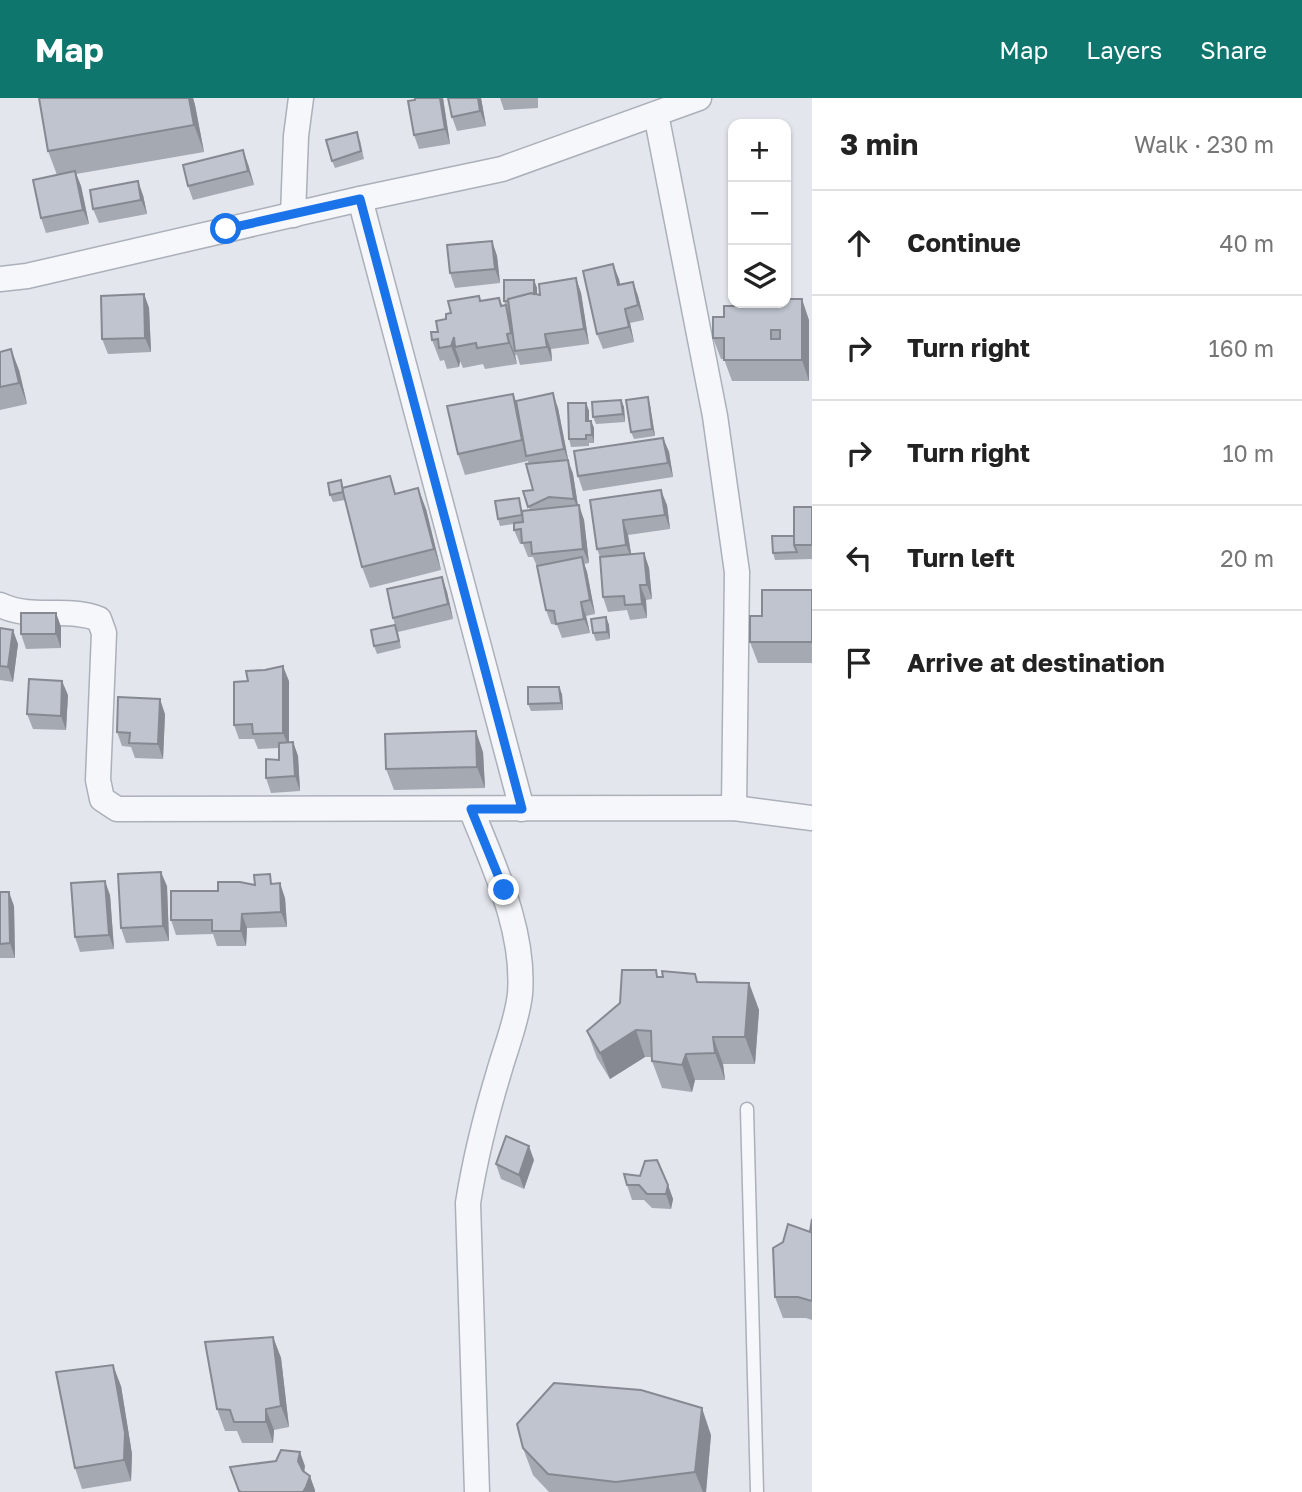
<!DOCTYPE html>
<meta charset="utf-8">
<style>
:root{--surface:#fff;--page:#f2f2f2;--text:#222;--muted:#767676;--line:#e0e0e0;--accent:#0f766e}
body{margin:0;font-family:"Golos Text",sans-serif;background:var(--page);color:var(--text)}
.controls{position:absolute;right:21px;top:21px;display:grid;overflow:hidden;border-radius:14px;box-shadow:0 2px 5px #0004}
.controls button{width:63px;height:63px;display:grid;place-items:center;padding:0;border:0;border-bottom:2px solid var(--line);background:var(--surface);color:var(--text);font:35px sans-serif}
.stop{position:absolute;width:21px;height:21px;margin:-16px;border:5px solid #1a73e8;border-radius:50%;background:#fff}
.stop.end{background:#1a73e8;border-color:#fff;box-shadow:0 2px 7px #0008}
.list{margin:0;padding:0;list-style:none}
h2{display:flex;justify-content:space-between;align-items:center;height:91px;margin:0;padding:0 28px;font-size:30px}
h2 small{font-size:23px;font-weight:400;color:var(--muted)}
.list li{display:grid;grid-template-columns:46px 1fr auto;gap:21px;align-items:center;box-sizing:border-box;height:105px;padding:0 28px;border-top:2px solid var(--line)}
.list b{display:block;font-size:26px;white-space:nowrap}
.list em{font-size:23px;font-style:normal;color:var(--muted)}
.icon{flex:none;width:38px;height:38px;fill:none;stroke:currentColor;stroke-width:2;stroke-linecap:round;stroke-linejoin:round}
.map{position:relative;flex:none;width:812px;height:1394px;overflow:hidden}
header{display:flex;align-items:center;gap:42px;box-sizing:border-box;height:98px;padding:0 35px;background:var(--accent);color:#fff}
header strong{font-size:33px}
nav{display:flex;gap:38px;margin-inline-start:auto;font-size:24px}
main{display:flex}
aside{flex:1;background:var(--surface)}
.map>svg:first-child{display:block}
.lines{fill:none;stroke-linecap:round;stroke-linejoin:round}
.service-casing{stroke:#abb0ba;stroke-width:15}
.minor-casing{stroke:#abb0ba;stroke-width:27}
.service{stroke:#f6f7fa;stroke-width:12}
.minor{stroke:#f6f7fa;stroke-width:24}
.wall{fill:#a4a9b2}
.shaded-wall{fill:#868991}
.building{fill:#bfc4cf;stroke:#868991;stroke-width:2;fill-rule:evenodd}
.route{stroke:#1a73e8;stroke-width:9}
</style>
<header>
<strong>Map</strong>
<nav><a>Map</a><a>Layers</a><a>Share</a></nav>
</header>
<main>
<div class="map">
<svg width="812" height="1394" viewBox="0 0 812 1394">
<rect width="100%" height="100%" fill="#e3e6ec"/>
<g class="lines">
<g class="service-casing">
<path id="service" d="M747,1011L757,1394"/>
</g>
<g class="minor-casing">
<g id="minor">
<path d="M656,16L715,318L737,474L734,710"/>
<path d="M360,101L522,711"/>
<path d="M293,117L296,38L301,0"/>
<path d="M0,181L27,178L360,101L502,71L699,0"/>
<path d="M0,507C35,523 67,508 99,521L104,535L98,682L102,701L117,711L734,710L812,720"/>
<path d="M471,711C494,769 525,832 520,896C517,923 506,949 499,974C486,1017 475,1061 468,1105L477,1394"/>
</g>
</g>
<use href="#service" class="service"/>
<use href="#minor" class="minor"/>
</g>
<g class="wall">
<path d="M39,0H193L195,7L204,54L76,76L81,88L89,126L46,135L41,120L57,77L48,53Z"/>
<path d="M443,0L450,46L419,51L414,37Z"/>
<path d="M448,0H481L486,28L457,33L452,19Z"/>
<path d="M500,0H538V10L504,12Z"/>
<path d="M360,42L364,61L335,70L332,63Z"/>
<path d="M248,66L254,87L193,102L188,88Z"/>
<path d="M143,97L147,116L99,125L93,111Z"/>
<path d="M492,143L497,158L500,185L455,190L450,175Z"/>
<path d="M576,180L581,195L589,246L551,251L552,263L520,267L517,257H515L517,266L485,271L483,266L463,270L460,263L459,269L447,271L444,262L440,263L432,242L451,215L479,198L481,203L499,200L502,207H505L504,203L534,182L537,190V196L540,197Z"/>
<path d="M619,181L620,187L633,184L638,198L644,222L630,225L634,244L603,251L597,236Z"/>
<path d="M144,196L149,210L151,254L108,256L102,241Z"/>
<path d="M737,208L809,222V283H732L724,261H721L713,240L724,219Z"/>
<path d="M0,254L19,272L27,306L0,312Z"/>
<path d="M513,296L516,303L558,310L569,366L573,376L578,407L584,422L589,465L584,466L587,474L595,516L586,518L590,535L562,540L557,527L551,526L546,512L538,471L533,459H528L523,446H520L514,432V426L500,428L498,421L519,400L522,413L530,412L523,393L533,392L528,363L465,377L458,356Z"/>
<path d="M621,302L624,309L625,324L596,326L593,319Z"/>
<path d="M586,305L589,313V323H591L594,330V345H589V348L571,349L569,341Z"/>
<path d="M650,307L655,338L634,341L631,334Z"/>
<path d="M663,340L669,354L673,379L583,393L578,378Z"/>
<path d="M341,382L343,389L426,411L441,472L370,490L362,469L345,402L333,404L330,397Z"/>
<path d="M590,402L667,407L670,431L628,437L631,456L644,455L649,470L652,501L646,502L647,520L630,522L627,512L608,514L603,499L600,459L597,451Z"/>
<path d="M812,409V461L775,462L773,455L794,438Z"/>
<path d="M442,479L447,494L453,521L398,534L401,550L377,556L374,548L395,527L393,520Z"/>
<path d="M812,492V565H758L750,544L762,518Z"/>
<path d="M56,515L61,529V550L26,551L21,536Z"/>
<path d="M606,519L609,527L610,541L596,543L593,535Z"/>
<path d="M0,530L18,546L13,584L0,582Z"/>
<path d="M289,583V644H293L298,658L300,693L271,695L266,680L279,662V650L258,651L254,641H239L234,627Z"/>
<path d="M562,596L563,612L531,613L528,606Z"/>
<path d="M68,597L66,632L33,631L27,616Z"/>
<path d="M165,616L163,661L135,660L131,649L122,648L117,634Z"/>
<path d="M483,654L485,690L394,692L386,671Z"/>
<path d="M274,786L285,800L287,829L247,830L246,848H217L213,836L176,837L171,822L218,793L255,787Z"/>
<path d="M167,788L169,843L126,845L121,830Z"/>
<path d="M0,794L14,808L15,860H0Z"/>
<path d="M110,797L114,851L80,854L75,839Z"/>
<path d="M659,879L698,884L749,885L759,912L755,966H723L725,982H695L692,994L662,990L652,963V959H645L610,981L597,960L587,933Z"/>
<path d="M534,1062L524,1091L501,1081L496,1066Z"/>
<path d="M627,1087H668L673,1101L671,1111L652,1110L644,1102H632Z"/>
<path d="M812,1121V1222L806,1220H783L775,1199L810,1134Z"/>
<path d="M273,1239L281,1260L289,1329L274,1332L273,1345H242L237,1333H225L217,1311Z"/>
<path d="M121,1288L132,1356L131,1383L82,1391L75,1370Z"/>
<path d="M711,1337L706,1394H549L533,1377L523,1350Z"/>
</g>
<g class="shaded-wall">
<path d="M189,0H193L195,7L204,54L194,27Z"/>
<path d="M440,0H443L450,46L445,31Z"/>
<path d="M478,0H481L486,28L480,13Z"/>
<path d="M243,52L248,66L254,87L248,73Z"/>
<path d="M75,73L81,88L89,126L83,112Z"/>
<path d="M138,83L143,97L147,116L141,102Z"/>
<path d="M492,143L497,158L500,185L495,171Z"/>
<path d="M613,166L619,181L623,202L618,187Z"/>
<path d="M576,180L581,195L589,246L584,231Z"/>
<path d="M534,182L537,190V210L534,202Z"/>
<path d="M633,184L638,198L644,222L638,207Z"/>
<path d="M144,196L149,210L151,254L145,240Z"/>
<path d="M802,201L809,222V283L802,262Z"/>
<path d="M506,207L513,228L517,253L511,235Z"/>
<path d="M625,211L630,225L634,244L629,229Z"/>
<path d="M507,236L515,257L517,266L509,245Z"/>
<path d="M545,236L551,251L552,263L547,249Z"/>
<path d="M454,239L455,249L460,263L459,269L451,248Z"/>
<path d="M11,251L19,272L27,306L19,285Z"/>
<path d="M553,295L558,310L569,366L564,351Z"/>
<path d="M648,299L650,307L655,338L652,331Z"/>
<path d="M621,302L624,309L625,324L623,316Z"/>
<path d="M586,305L589,313V330L586,323Z"/>
<path d="M591,323L594,330V345L592,337Z"/>
<path d="M663,340L669,354L673,379L668,365Z"/>
<path d="M568,362L573,376L579,415L574,401Z"/>
<path d="M418,390L426,411L441,472L434,451Z"/>
<path d="M661,392L667,407L670,431L665,417Z"/>
<path d="M579,407L584,422L589,465L583,451Z"/>
<path d="M623,422L628,437L632,461L626,447Z"/>
<path d="M644,455L649,470L652,501L647,487Z"/>
<path d="M582,459L587,474L595,516L590,502Z"/>
<path d="M442,479L447,494L453,521L448,506Z"/>
<path d="M640,487L646,502L647,520L642,506Z"/>
<path d="M581,504L586,518L590,535L584,521Z"/>
<path d="M56,515L61,529V550L56,536Z"/>
<path d="M606,519L609,527L610,541L607,534Z"/>
<path d="M13,532L18,546L13,584L8,569Z"/>
<path d="M283,568L289,583V649L283,635Z"/>
<path d="M62,583L68,597L66,632L61,618Z"/>
<path d="M559,589L562,596L563,612L561,605Z"/>
<path d="M160,601L165,616L163,661L158,646Z"/>
<path d="M476,633L483,654L485,690L477,669Z"/>
<path d="M293,644L298,658L300,693L295,678Z"/>
<path d="M161,774L167,788L169,843L163,828Z"/>
<path d="M105,783L110,797L114,851L109,837Z"/>
<path d="M280,785L285,800L287,829L281,814Z"/>
<path d="M9,794L14,808L15,860L10,845Z"/>
<path d="M242,816L247,830L246,848L241,833Z"/>
<path d="M749,885L759,912L755,966L745,939Z"/>
<path d="M636,932L645,959L610,981L600,955Z"/>
<path d="M713,939L723,966L725,982L715,955Z"/>
<path d="M686,956L695,982L692,994L682,967Z"/>
<path d="M529,1048L534,1062L524,1091L519,1077Z"/>
<path d="M668,1087L673,1101L671,1111L666,1096Z"/>
<path d="M273,1239L281,1260L289,1329L281,1308Z"/>
<path d="M113,1267L121,1288L132,1356L131,1383L124,1362Z"/>
<path d="M702,1310L711,1337L706,1394H703L695,1374Z"/>
<path d="M266,1311L274,1332L273,1345L266,1324Z"/>
<path d="M300,1354L305,1368L304,1377L298,1363Z"/>
<path d="M310,1378L315,1392V1394H303Z"/>
</g>
<g class="building">
<path d="M39,0H189L194,27L48,53Z"/>
<path d="M415,0H440L445,31L414,37L408,3L415,2Z"/>
<path d="M448,0H478L480,13L452,19Z"/>
<path d="M357,34L361,53L332,63L326,42Z"/>
<path d="M243,52L248,73L188,88L183,67Z"/>
<path d="M75,73L83,112L41,120L33,82Z"/>
<path d="M138,83L141,102L93,111L90,92Z"/>
<path d="M492,143L495,171L450,175L447,147Z"/>
<path d="M613,166L618,187L633,184L638,207L625,211L629,229L597,236L583,173Z"/>
<path d="M576,180L584,231L545,236L547,249L515,253L508,201L531,195L540,197L539,186Z"/>
<path d="M504,182H534V196L531,195L508,201V203H504Z"/>
<path d="M144,196L145,240L102,241L101,198Z"/>
<path d="M479,198L480,203L499,200L501,208L506,207L511,235L507,236L509,245L477,250L476,245L455,249L454,239L451,248L439,250L438,241L432,242L431,234H438L436,223L446,221V216L451,215L448,203Z"/>
<path d="M786,201H802V262H724V240H713V219H724V208H737V205H786ZM771,232H780V241H771Z"/>
<path d="M11,251L19,285L0,289V254Z"/>
<path d="M553,295L564,351L526,358L516,303Z"/>
<path d="M513,296L522,342L458,356L447,308Z"/>
<path d="M648,299L652,331L631,334L626,302Z"/>
<path d="M621,302L623,316L593,319L592,304Z"/>
<path d="M568,305H586V323H591L592,337H586V341H569Z"/>
<path d="M663,340L668,365L578,378L574,353Z"/>
<path d="M568,362L574,401L549,399L528,409L523,393L533,392L526,366Z"/>
<path d="M390,378L395,396L418,390L434,451L362,469L342,390Z"/>
<path d="M341,382L343,394L330,397L328,385Z"/>
<path d="M661,392L665,417L623,422L626,447L597,451L590,402Z"/>
<path d="M519,400L522,417L498,421L495,403Z"/>
<path d="M579,407L583,451L532,456L531,444L522,445L521,431L514,432V425L523,424L522,413Z"/>
<rect x="794" y="409" width="18" height="38"/>
<path d="M772,438H794V447L797,454L773,455Z"/>
<path d="M644,455L647,487H640L642,506L625,507L624,498L603,499L600,459Z"/>
<path d="M582,459L590,502L581,504L584,521L556,526L554,513L546,512L537,468Z"/>
<path d="M442,479L448,506L393,520L387,491Z"/>
<path d="M762,492H812V544H750V518H762Z"/>
<rect x="21" y="515" width="35" height="21"/>
<path d="M606,519L607,534L593,535L591,521Z"/>
<path d="M395,527L399,543L374,548L371,532Z"/>
<path d="M0,530L13,532L8,569L0,568Z"/>
<path d="M283,568V635L253,636L252,626L234,627V584L248,583L246,573L265,572Z"/>
<path d="M29,581L62,583L61,618L27,616Z"/>
<path d="M528,589H559L561,605L528,606Z"/>
<path d="M118,599L160,601L158,646L129,645L130,635L117,634Z"/>
<path d="M476,633L477,669L386,671L385,636Z"/>
<path d="M293,644L295,678L266,680V661L279,662V645Z"/>
<path d="M161,774L163,828L121,830L118,776Z"/>
<path d="M270,776L271,786L280,785L281,814L242,816L241,833H212V822H171V793H218V784H240L255,787L254,777Z"/>
<path d="M105,783L109,837L75,839L71,785Z"/>
<path d="M0,794H9L10,845L0,846Z"/>
<path d="M622,872H656L657,879H663L662,873L695,876L697,884L749,885L745,939H713L715,955L686,956L682,967L652,963L651,933L636,932L600,955L587,933L620,905Z"/>
<path d="M506,1038L529,1048L519,1077L496,1066Z"/>
<path d="M657,1062L668,1087L666,1096H647L639,1087H627L624,1076L640,1078L645,1063Z"/>
<path d="M812,1121V1203L798,1199H775L773,1150L783,1144L788,1126L810,1134Z"/>
<path d="M273,1239L281,1308L266,1311V1324H234L230,1312L217,1311L205,1244Z"/>
<path d="M113,1267L125,1335L124,1362L75,1370L56,1274Z"/>
<path d="M554,1285L641,1292L702,1310L695,1374L616,1384L548,1376L523,1350L517,1326Z"/>
<path d="M281,1352L300,1354L298,1363L303,1373L310,1378L306,1389L303,1394H241L239,1393L230,1369L276,1363Z"/>
</g>
<g class="lines">
<path class="route" d="M226,131L360,101L522,711H471L504,792"/>
</g>
</svg>
<div class="controls">
<button>+</button>
<button>−</button>
<button><svg class="icon" aria-label="layers" viewBox="0 0 24 24"><path d="M12 4l9 5-9 5-9-5zM3 14l9 5 9-5"/></svg></button>
</div>
<div class="stop" style="left:226px;top:131px"></div>
<div class="stop end" style="left:504px;top:792px"></div>
</div>
<aside>
<h2>3 min<small>Walk · 230 m</small></h2>
<ul class="list">
<li><svg class="icon" aria-label="ahead" viewBox="0 0 24 24"><path d="M12 20V5M6 11l6-6 6 6"/></svg><div><b>Continue</b></div><em>40 m</em></li>
<li><svg class="icon" aria-label="right" viewBox="0 0 24 24"><path d="M7 20v-9h11M14 6l5 5-5 5"/></svg><div><b>Turn right</b></div><em>160 m</em></li>
<li><svg class="icon" aria-label="right" viewBox="0 0 24 24"><path d="M7 20v-9h11M14 6l5 5-5 5"/></svg><div><b>Turn right</b></div><em>10 m</em></li>
<li><svg class="icon" aria-label="left" viewBox="0 0 24 24"><path d="M17 20v-9H6M10 6l-5 5 5 5"/></svg><div><b>Turn left</b></div><em>20 m</em></li>
<li><svg class="icon" aria-label="arrive" viewBox="0 0 24 24"><path d="M6 21V4h12l-3 4 3 4H6"/></svg><div><b>Arrive at destination</b></div></li>
</ul>
</aside>
</main>
